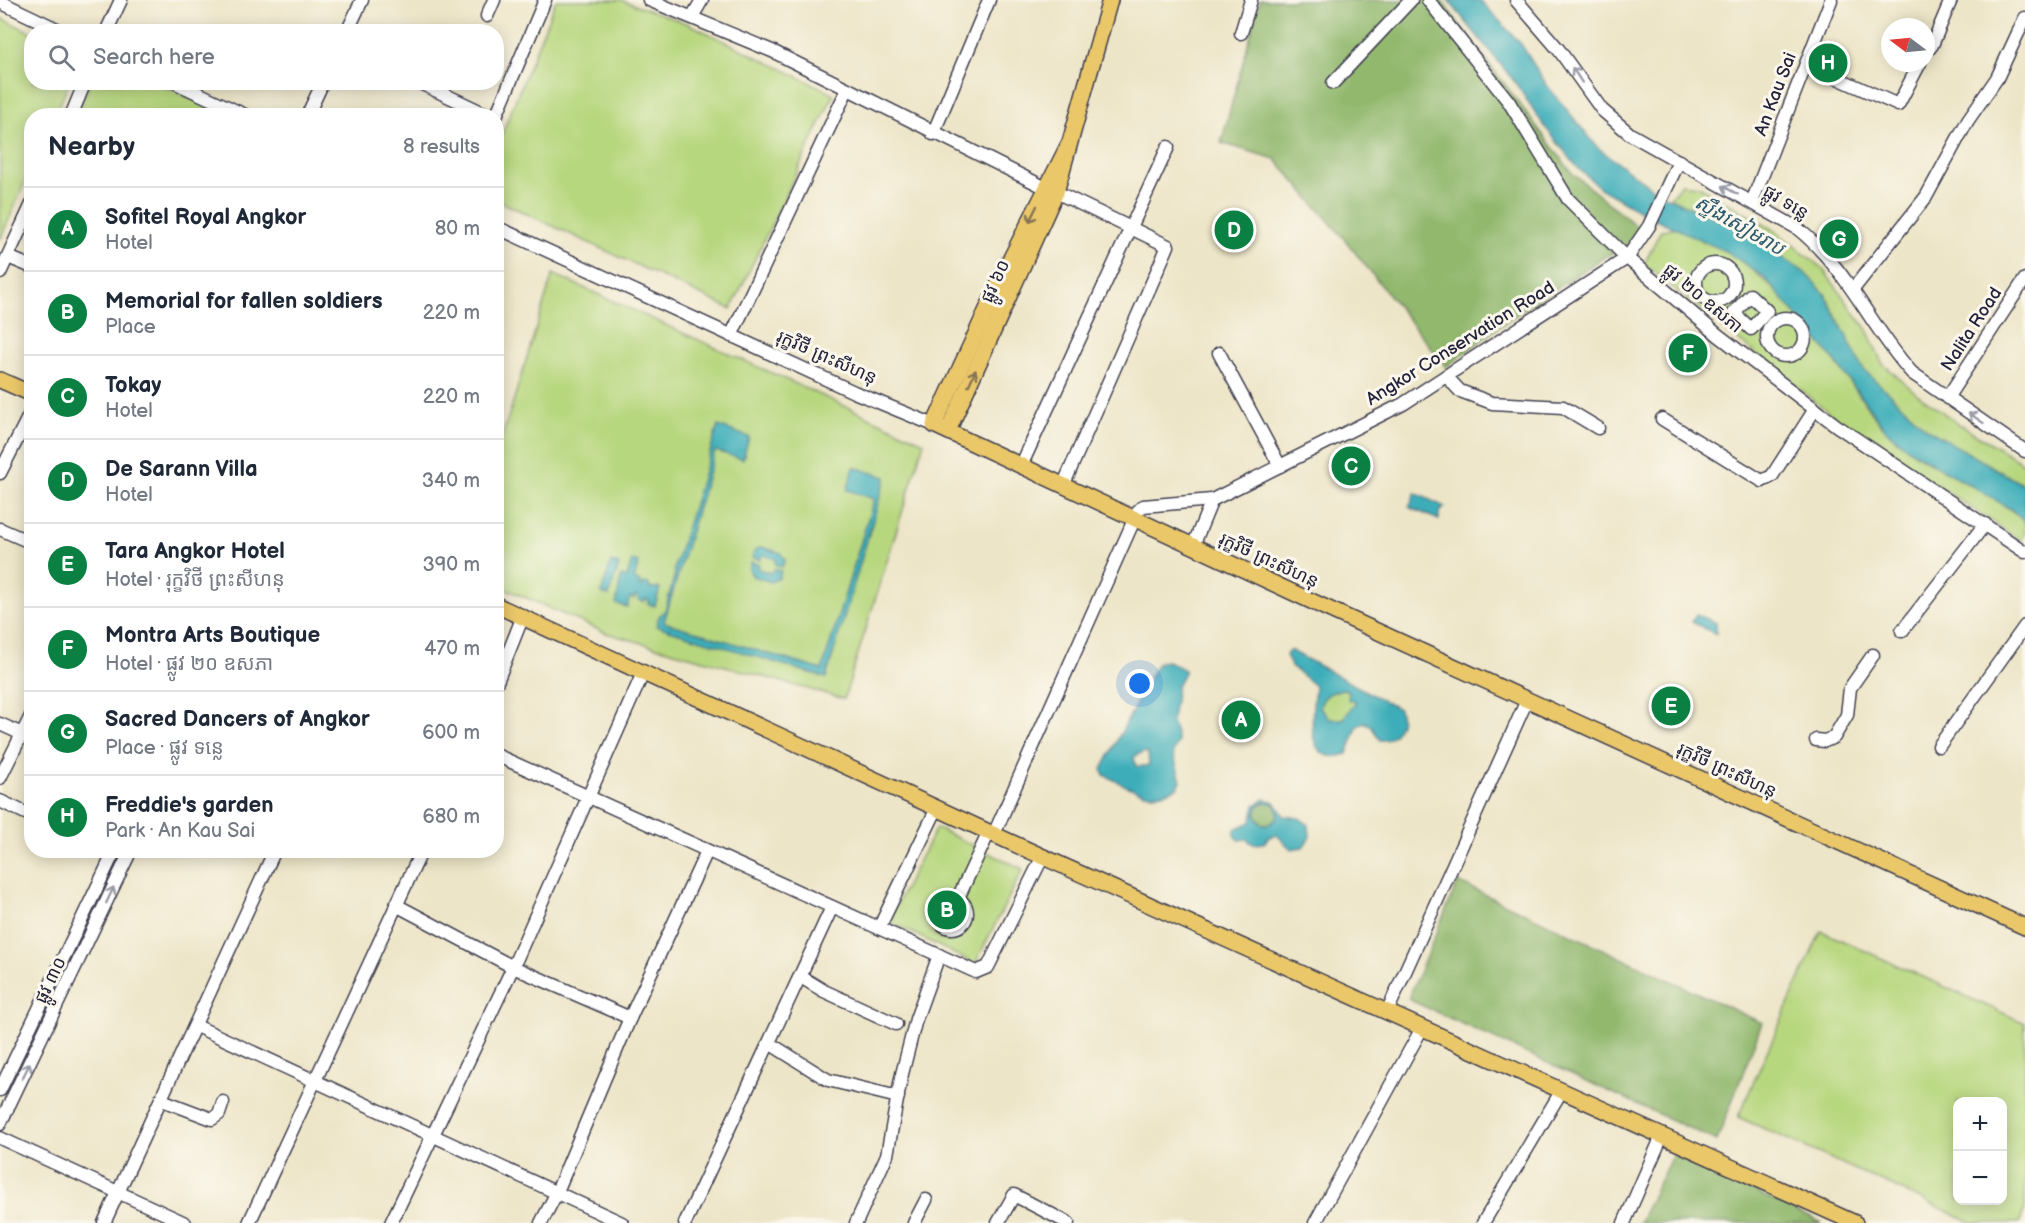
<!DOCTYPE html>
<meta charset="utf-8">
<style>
:root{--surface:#fff;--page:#f2f2f3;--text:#1f2937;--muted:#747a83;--line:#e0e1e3;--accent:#0b8043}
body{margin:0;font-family:"Balsamiq Sans","Noto Sans Khmer",sans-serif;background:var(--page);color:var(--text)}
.controls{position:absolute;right:18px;bottom:18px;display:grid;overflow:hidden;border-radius:12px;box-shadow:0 3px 15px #0003}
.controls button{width:54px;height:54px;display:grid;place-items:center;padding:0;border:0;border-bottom:2px solid var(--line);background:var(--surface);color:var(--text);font:30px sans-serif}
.compass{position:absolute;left:1881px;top:18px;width:54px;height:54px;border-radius:50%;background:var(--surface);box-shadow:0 3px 15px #0003;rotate:286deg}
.you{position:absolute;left:1140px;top:684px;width:21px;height:21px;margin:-15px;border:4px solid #fff;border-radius:50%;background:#1a73e8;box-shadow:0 0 0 9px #1a73e833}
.badge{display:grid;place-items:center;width:39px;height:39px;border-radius:50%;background:var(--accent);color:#fff;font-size:20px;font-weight:700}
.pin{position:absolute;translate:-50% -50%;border:3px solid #fff;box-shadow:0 2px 6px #0006}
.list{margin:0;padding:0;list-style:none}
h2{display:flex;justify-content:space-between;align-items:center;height:78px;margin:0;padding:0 24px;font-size:26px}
h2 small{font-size:20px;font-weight:400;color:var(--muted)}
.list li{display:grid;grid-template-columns:39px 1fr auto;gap:18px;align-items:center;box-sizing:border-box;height:84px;padding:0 24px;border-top:2px solid var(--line)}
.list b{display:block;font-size:22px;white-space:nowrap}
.list p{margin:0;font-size:20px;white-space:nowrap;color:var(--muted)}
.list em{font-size:20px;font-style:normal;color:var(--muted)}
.icon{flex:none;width:33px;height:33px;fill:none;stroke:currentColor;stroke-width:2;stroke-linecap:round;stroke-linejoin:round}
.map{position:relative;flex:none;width:2025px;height:1223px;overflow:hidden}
.search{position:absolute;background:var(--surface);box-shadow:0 3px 15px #0003;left:24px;top:24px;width:480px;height:66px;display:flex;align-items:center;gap:15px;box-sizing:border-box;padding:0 21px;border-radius:24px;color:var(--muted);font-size:22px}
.panel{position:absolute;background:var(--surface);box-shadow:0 3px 15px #0003;left:24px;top:108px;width:480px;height:750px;border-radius:24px}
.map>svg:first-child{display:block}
.green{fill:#b7d77e;stroke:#6c7c5c;stroke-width:1.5;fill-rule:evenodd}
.forest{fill:#91b86d;stroke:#5a6d54;stroke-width:1.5}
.water{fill:#3eaeb9;stroke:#30687a;stroke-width:1.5;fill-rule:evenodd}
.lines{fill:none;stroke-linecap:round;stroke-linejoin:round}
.minor-casing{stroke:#403f50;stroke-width:15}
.major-casing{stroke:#403f50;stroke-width:18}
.minor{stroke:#fff;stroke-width:12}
.major{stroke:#eac769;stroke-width:15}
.oneway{stroke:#9c9ca7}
.oneway2{stroke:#867452}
.labels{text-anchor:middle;stroke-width:6;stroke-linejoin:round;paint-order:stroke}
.street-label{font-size:18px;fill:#22223b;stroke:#fbf7ec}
.water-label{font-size:20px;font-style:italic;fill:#2d5a6d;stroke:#fbf7ec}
</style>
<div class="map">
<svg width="2025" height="1223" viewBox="0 0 2025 1223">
<rect width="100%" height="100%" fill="#fbf7ec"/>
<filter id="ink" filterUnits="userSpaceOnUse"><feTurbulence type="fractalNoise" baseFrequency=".0167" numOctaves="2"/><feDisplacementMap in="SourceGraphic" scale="12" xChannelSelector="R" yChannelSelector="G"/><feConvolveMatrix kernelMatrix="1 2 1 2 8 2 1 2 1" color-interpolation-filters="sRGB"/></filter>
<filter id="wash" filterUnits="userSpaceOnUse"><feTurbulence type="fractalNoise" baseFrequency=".008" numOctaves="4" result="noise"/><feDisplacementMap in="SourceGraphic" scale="24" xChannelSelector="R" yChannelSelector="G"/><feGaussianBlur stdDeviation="1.35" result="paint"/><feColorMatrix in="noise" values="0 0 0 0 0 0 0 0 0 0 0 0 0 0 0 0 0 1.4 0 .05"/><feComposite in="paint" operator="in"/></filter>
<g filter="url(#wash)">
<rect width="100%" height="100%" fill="#ede5c7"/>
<g class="green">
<path d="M556,0H621L689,24L834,94L731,309L497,200V146Z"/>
<path d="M0,18L31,32L32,82L69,83L55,115L32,116L31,168L0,240Z"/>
<path d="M1816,52L1842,64L1839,72L1814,62Z"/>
<path d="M90,82L156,83L228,115L76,116Z"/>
<path d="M1681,184L1699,186L1777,232L1823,269L1867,330L1882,363L1916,393L1959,424L2025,464V486L1927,429L1863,369L1825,294L1804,272L1736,227L1670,198Z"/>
<path d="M1674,228C1752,251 1801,315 1847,378C1859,394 1871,414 1885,429C1922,469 1985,484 2025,522V535L2021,541L1837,419L1644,264L1661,230Z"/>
<path d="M553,274L924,442L844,699L606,633L497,585V453Z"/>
<path d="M1343,689L1349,691V697L1355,700V704L1343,719H1329L1320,707C1323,695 1331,692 1343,689Z"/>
<path d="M936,828L1023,869L975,964L888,921Z"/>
<path d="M1821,931L2025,1023V1209L2019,1223H1974L1738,1117ZM1958,1102H2002V1200H1958Z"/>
</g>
<g class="forest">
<path d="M1260,0H1441L1572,173L1640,229L1630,245L1601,259L1513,317L1446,367L1342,236L1275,159L1221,143Z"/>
<circle cx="1267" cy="813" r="11"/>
<path d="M1458,882L1762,1023L1717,1141L1408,999Z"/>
<path d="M1673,1154L1822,1223H1639Z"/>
</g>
<g class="water">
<path d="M1448,0H1480L1521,44L1546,84L1598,148L1662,195L1736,227L1804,272L1825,294L1863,369L1927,429L2025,486V522L2011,509L1910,450L1885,429L1835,361L1764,277L1729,253L1647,215L1600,188L1578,168L1545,127L1514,81Z"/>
<path d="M718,426L749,437L743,459L715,451L664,622L822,670L874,499L847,490L854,467L886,477L826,678L656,626L659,616L665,611L675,573L674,569Z"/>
<path d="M1415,493L1445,507L1439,512V520L1409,507Z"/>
<path d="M762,547L781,553L785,560L782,567L775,565L776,559L762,555L760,560L752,557L755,550Z"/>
<path d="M632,561L639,563L634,579L640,582L639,586L642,587L643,583L649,584V588H660L655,606L648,604L649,600L645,599L644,602L638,600V597L635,596L634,599L630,598L627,607L616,604L621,576L627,577Z"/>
<path d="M611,562L619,565L609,596L601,593Z"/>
<path d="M751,562L759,564L758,569L772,573L774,569L781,571L779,578L771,582L752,576L749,569Z"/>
<path d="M1696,614L1716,623V634L1692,622Z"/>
<path d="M1290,650L1399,709C1404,723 1395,742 1380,740L1371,726L1364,722L1357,727L1347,754C1301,769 1313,710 1315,686L1291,666L1286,655ZM1343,689L1349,691L1348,700H1355V704L1343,719H1329L1320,707C1323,695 1331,692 1343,689Z"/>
<path d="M1168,661L1185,670L1177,686L1172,721L1178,741L1173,753L1181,781L1178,787C1148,803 1132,788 1104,775L1102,769L1156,666L1159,662ZM1145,752L1148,754L1149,765L1137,767L1134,759L1136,755Z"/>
<path d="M1265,799L1275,802L1284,816L1299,818L1309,825L1310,837L1303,847L1291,849L1277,835L1269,837L1264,843L1253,844L1246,839L1239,840L1235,837V829L1251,822L1255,805ZM1265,802L1274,804L1278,812L1276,820L1268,825L1260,823L1255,815L1258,806Z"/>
</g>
</g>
<g filter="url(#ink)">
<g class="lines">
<g class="minor-casing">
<g id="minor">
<path d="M649,0L772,51L1046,188"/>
<path d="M1428,0L1509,102L1568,199L1627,258L1718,335L1837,426L2025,552"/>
<path d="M1516,0L1559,50L1602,110L1630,134L1797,228C1849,270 1869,325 1912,373L2025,451"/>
<path d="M0,2L63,32"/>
<path d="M487,16L494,0"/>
<path d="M692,17L702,0"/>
<path d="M106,32L121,0"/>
<path d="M347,32L362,0"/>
<path d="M1241,33L1251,0"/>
<path d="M1926,52L1932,45L1951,0"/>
<path d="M1806,64L1898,105L1920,63"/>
<path d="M174,82L247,116"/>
<path d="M418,82L490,116"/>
<path d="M1333,83L1411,0"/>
<path d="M71,116L85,82"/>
<path d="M307,116L323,82"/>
<path d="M496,116L545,0"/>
<path d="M933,134L989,0"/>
<path d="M1056,192L1168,246L1063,486"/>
<path d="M1752,202L1831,0"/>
<path d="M496,227L854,392L934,425"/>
<path d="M8,257L32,267"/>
<circle cx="1715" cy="283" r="19"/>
<path d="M0,273L32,204"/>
<path d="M1854,288L1926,197L1968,120L1997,78L2025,18"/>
<path d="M1750,295L1767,311L1751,329L1734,313Z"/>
<circle cx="1786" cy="337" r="19"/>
<path d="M731,336L847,90"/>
<path d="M1219,353L1280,466"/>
<path d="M1446,376L1460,391L1492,403L1563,407L1598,428"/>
<path d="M1947,398L2025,279"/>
<path d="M1662,419L1762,481L1772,476L1815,409"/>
<path d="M1021,466L1168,147"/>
<path d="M0,473L32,410"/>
<path d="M0,529L32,543"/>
<path d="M1193,546L1212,500"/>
<path d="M1902,631L1985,524"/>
<path d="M496,684L523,616"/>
<path d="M0,724L22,734"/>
<path d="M1816,740L1825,741L1834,737L1847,715L1850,688L1873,655"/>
<path d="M1939,746L2025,626"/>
<path d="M496,755L976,972L988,967L1043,856"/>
<path d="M0,778L32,714"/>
<path d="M0,801L32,816"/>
<path d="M994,834L1138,511L1143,506L1212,500L1403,404L1627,258L1649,226L1679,161"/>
<circle cx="952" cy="913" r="15"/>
<path d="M958,898L989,832"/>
<path d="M396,905L513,967L630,1018"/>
<path d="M879,928L937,808"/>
<path d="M801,977L824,991L896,1024"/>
<path d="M1387,1012L1527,700"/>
<path d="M196,1026L622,1223"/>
<path d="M769,1043L828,1080L898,1097"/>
<path d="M0,1090L115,850"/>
<path d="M162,1100L212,1119L219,1114L223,1102"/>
<path d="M0,1124L131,850"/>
<path d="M0,1138L185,1223"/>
<path d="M104,1223L275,850"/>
<path d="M249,1223L422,850"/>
<path d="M391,1223L513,967L643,673"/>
<path d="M541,1223L556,1194L630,1018L707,851"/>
<path d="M685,1223L832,907"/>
<path d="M856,1223L887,1155L901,1078L916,1019L939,955"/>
<path d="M914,1223L926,1200"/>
<path d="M998,1223L1014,1195L1068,1223"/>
<path d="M1315,1223L1422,1028"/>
<path d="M1483,1223L1562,1090"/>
<path d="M1624,1223L1662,1136"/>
</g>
</g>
<g class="major-casing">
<g id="major">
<path d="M1069,144L1007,266L934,425L1324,607L2025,927"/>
<path d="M0,380L32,394"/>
<path d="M948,431L1056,192L1110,0"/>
<path d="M496,605L1008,841L1855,1223"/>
</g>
</g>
<use href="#minor" class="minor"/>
<use href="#major" class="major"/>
</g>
<defs><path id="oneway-shaft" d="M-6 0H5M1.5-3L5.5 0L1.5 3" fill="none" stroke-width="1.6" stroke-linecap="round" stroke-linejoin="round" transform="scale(1.5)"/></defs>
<g class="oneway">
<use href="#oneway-shaft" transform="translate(1577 75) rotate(-123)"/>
<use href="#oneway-shaft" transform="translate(1730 190) rotate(-151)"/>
<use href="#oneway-shaft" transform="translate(1976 418) rotate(-146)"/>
<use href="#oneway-shaft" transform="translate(110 895) rotate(-65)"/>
<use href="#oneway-shaft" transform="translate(26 1071) rotate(-64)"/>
</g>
<g class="oneway2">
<use href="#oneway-shaft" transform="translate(1033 214) rotate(116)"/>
<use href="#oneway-shaft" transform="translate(972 378) rotate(-65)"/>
</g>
</g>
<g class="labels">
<g class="street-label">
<text transform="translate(1775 94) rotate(-69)" y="6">An Kau Sai</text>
<text transform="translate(1786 202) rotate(31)" y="6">ផ្លូវ ទន្លេ</text>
<text transform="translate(995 281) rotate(-65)" y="6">ផ្លូវ ៦០</text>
<text transform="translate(1703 298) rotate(40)" y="6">ផ្លូវ ២០ ឧសភា</text>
<text transform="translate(1971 329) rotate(-57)" y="6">Nalita Road</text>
<text transform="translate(1460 343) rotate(-32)" y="6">Angkor Conservation Road</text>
<text transform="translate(827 357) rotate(24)" y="6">រុក្ខវិថី ព្រះសីហនុ</text>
<text transform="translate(1269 560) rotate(25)" y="6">រុក្ខវិថី ព្រះសីហនុ</text>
<text transform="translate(1727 770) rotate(25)" y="6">រុក្ខវិថី ព្រះសីហនុ</text>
<text transform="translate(50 980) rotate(-64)" y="6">ផ្លូវ ៣០</text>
</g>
<g class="water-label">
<text transform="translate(1740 225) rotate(30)" y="7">ស្ទឹងសៀមរាប</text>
</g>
</g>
</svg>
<div class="controls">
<button>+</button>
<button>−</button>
</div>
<svg class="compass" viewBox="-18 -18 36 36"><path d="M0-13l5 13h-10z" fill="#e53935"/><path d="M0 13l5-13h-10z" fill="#747a83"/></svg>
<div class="you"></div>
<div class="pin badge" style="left:1241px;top:720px">A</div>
<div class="pin badge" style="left:947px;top:910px">B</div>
<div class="pin badge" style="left:1351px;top:466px">C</div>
<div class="pin badge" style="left:1234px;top:230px">D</div>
<div class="pin badge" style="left:1671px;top:706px">E</div>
<div class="pin badge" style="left:1688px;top:353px">F</div>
<div class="pin badge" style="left:1839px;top:239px">G</div>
<div class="pin badge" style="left:1828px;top:63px">H</div>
<div class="search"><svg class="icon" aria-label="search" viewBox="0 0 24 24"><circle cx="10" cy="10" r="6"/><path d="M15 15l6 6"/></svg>Search here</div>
<section class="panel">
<h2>Nearby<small>8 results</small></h2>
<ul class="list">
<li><span class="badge">A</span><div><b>Sofitel Royal Angkor</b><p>Hotel</p></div><em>80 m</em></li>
<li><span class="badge">B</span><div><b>Memorial for fallen soldiers</b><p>Place</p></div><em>220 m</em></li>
<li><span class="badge">C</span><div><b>Tokay</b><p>Hotel</p></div><em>220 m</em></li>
<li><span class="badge">D</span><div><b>De Sarann Villa</b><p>Hotel</p></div><em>340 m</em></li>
<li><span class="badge">E</span><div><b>Tara Angkor Hotel</b><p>Hotel · រុក្ខវិថី ព្រះសីហនុ</p></div><em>390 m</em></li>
<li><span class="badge">F</span><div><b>Montra Arts Boutique</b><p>Hotel · ផ្លូវ ២០ ឧសភា</p></div><em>470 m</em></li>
<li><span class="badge">G</span><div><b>Sacred Dancers of Angkor</b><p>Place · ផ្លូវ ទន្លេ</p></div><em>600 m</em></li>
<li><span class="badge">H</span><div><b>Freddie's garden</b><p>Park · An Kau Sai</p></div><em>680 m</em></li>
</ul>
</section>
</div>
